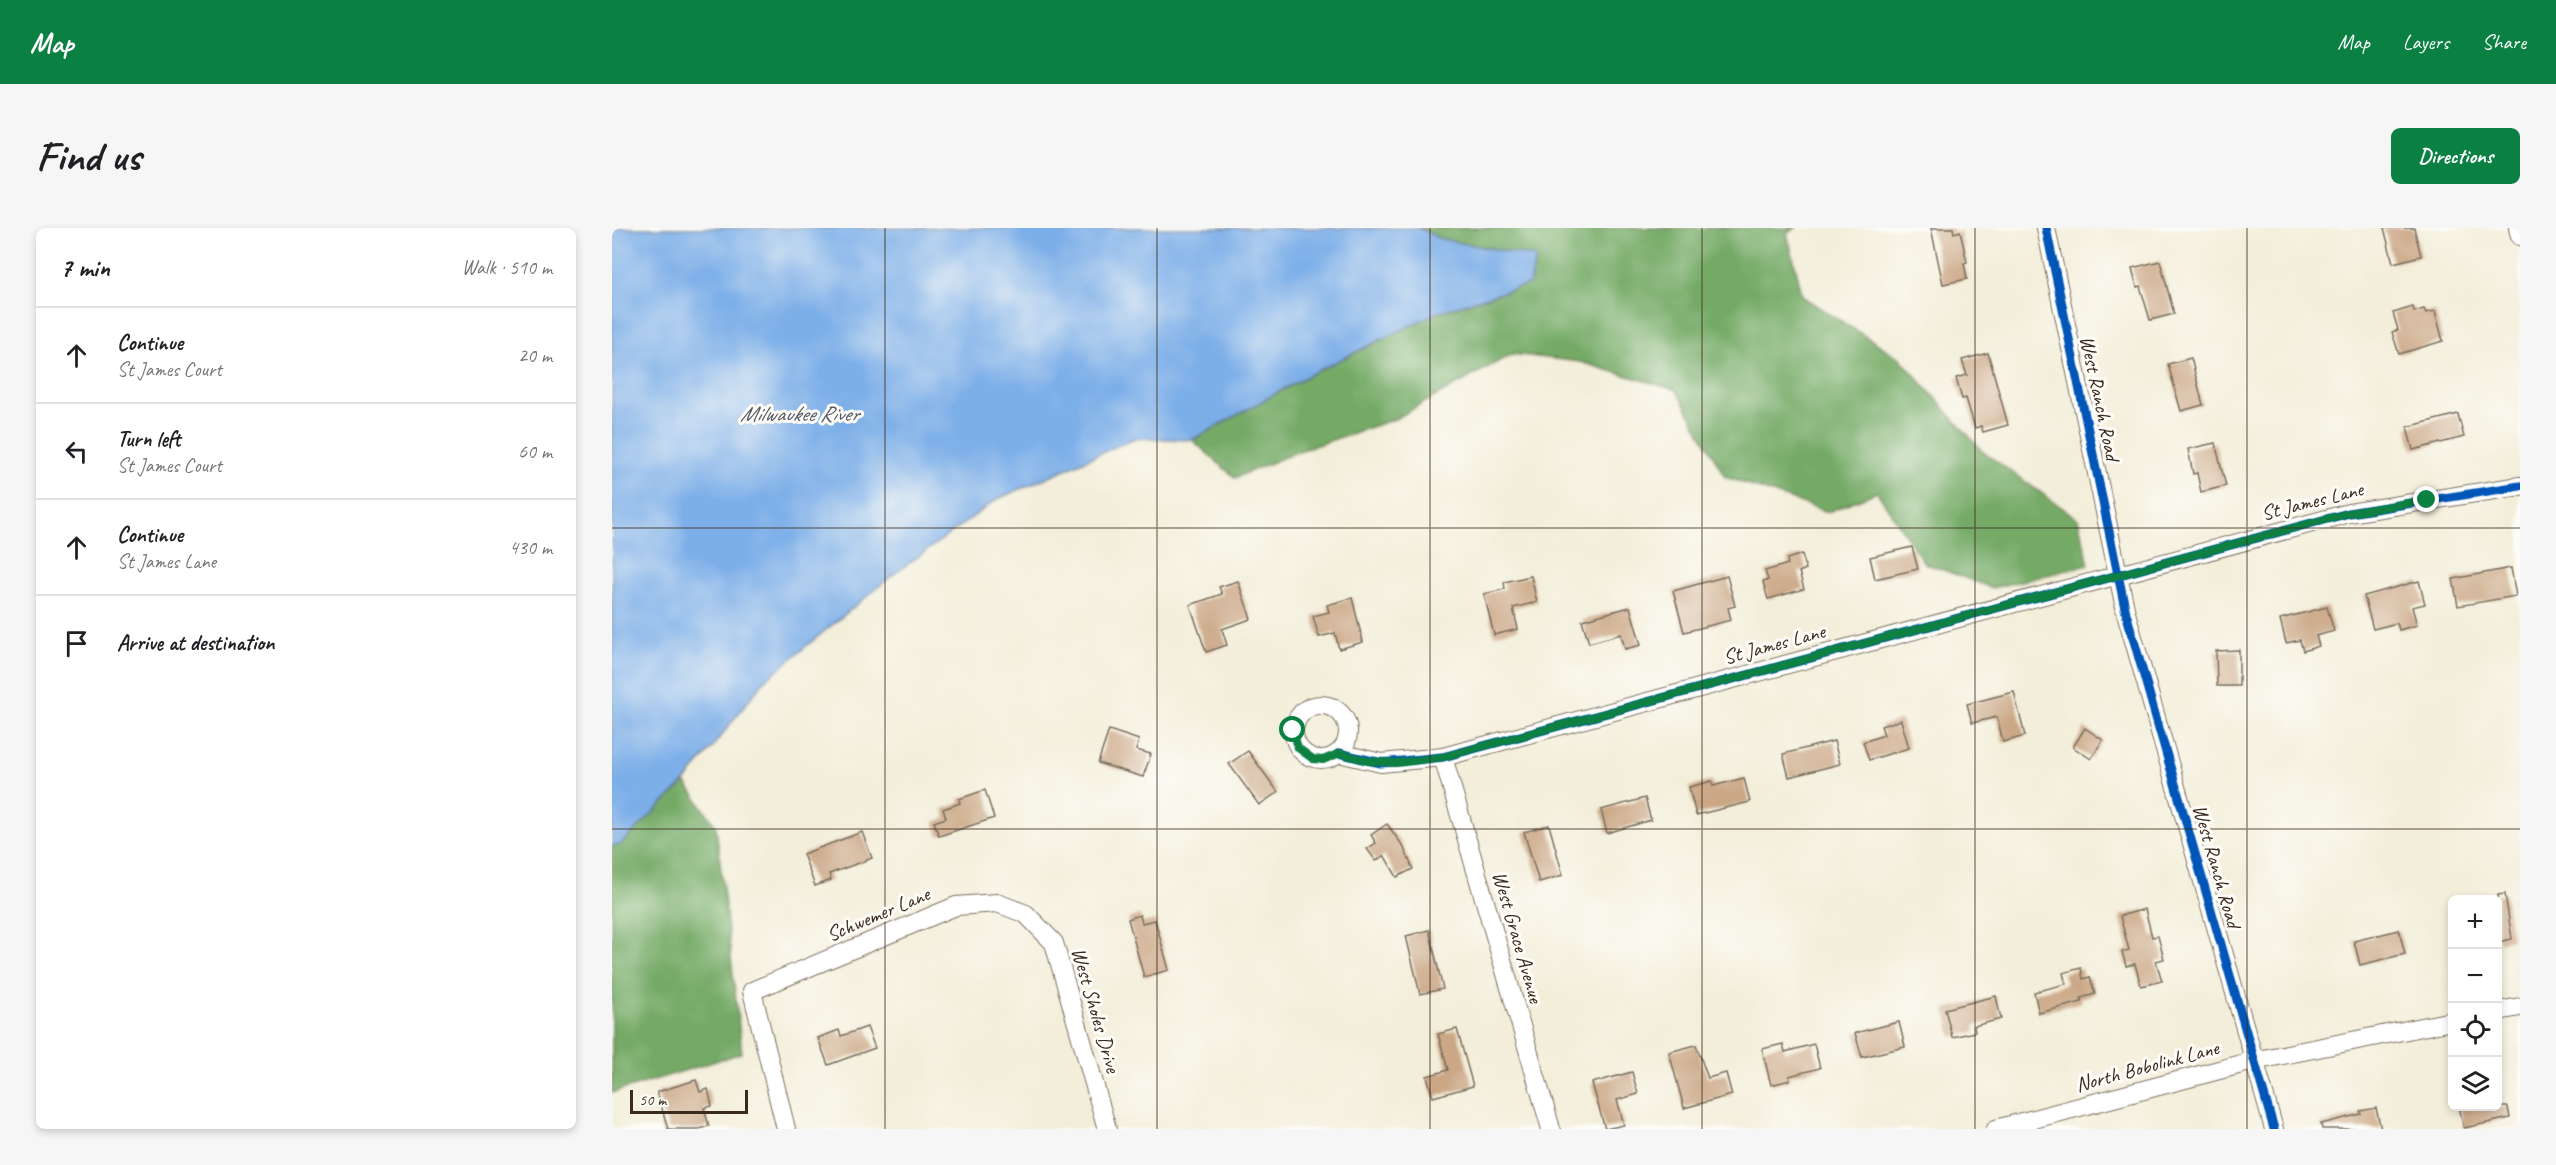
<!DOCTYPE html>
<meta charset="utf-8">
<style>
:root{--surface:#fff;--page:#f6f6f6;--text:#202124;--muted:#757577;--line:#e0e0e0;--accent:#0b8043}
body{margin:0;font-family:Caveat,sans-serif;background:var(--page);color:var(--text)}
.controls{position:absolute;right:18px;bottom:18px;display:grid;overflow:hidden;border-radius:9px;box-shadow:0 3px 9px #0003}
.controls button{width:54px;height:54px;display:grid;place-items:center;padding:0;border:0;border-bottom:2px solid var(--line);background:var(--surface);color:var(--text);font:30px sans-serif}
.scale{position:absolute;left:18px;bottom:15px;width:118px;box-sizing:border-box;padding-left:6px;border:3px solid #3b2a1e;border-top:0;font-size:16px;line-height:21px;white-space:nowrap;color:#3b2a1e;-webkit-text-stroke:4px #fdfcf7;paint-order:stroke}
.stop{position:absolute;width:18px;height:18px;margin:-14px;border:4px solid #0b8043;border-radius:50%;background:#fff}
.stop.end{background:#0b8043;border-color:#fff;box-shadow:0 2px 6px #0008}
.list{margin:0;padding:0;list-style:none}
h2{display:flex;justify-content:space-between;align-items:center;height:78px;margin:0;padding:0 24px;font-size:26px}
h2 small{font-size:20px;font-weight:400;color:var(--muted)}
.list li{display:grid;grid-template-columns:39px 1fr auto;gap:18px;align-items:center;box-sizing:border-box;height:96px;padding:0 24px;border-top:2px solid var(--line)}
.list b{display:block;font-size:22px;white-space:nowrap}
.list p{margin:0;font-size:20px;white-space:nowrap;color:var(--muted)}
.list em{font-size:20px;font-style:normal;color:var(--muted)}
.icon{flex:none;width:33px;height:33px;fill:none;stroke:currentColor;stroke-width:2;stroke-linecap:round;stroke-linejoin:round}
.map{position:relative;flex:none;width:1908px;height:901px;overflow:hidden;border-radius:9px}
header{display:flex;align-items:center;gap:36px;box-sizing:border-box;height:84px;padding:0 30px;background:var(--accent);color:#fff}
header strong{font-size:28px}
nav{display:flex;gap:33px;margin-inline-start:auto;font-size:21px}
.intro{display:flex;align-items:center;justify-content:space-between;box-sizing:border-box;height:144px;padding:0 36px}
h1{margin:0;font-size:42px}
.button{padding:15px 27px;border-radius:9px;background:var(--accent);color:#fff;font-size:21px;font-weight:700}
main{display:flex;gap:36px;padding:0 36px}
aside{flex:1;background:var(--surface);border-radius:9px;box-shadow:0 3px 9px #0003}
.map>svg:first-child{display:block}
.forest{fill:#74aa66;stroke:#586a42;stroke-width:1.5}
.water{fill:#7caee8;stroke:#5c6c83;stroke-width:1.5}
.building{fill:#cba786}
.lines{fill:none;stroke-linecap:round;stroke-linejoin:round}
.minor-casing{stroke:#7b6f5f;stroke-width:20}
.minor{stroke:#fff;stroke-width:18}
.cycleway-casing{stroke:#fdfcf7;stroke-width:13}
.cycleway{stroke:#0057b8;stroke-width:9}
.route{stroke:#0b8043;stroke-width:8}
.grid{fill:none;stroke:#3b2a1e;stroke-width:1.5;stroke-opacity:0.55}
.labels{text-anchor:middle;stroke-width:6;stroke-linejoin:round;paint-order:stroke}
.street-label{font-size:21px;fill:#3b2a1e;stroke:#fdfcf7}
.water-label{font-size:22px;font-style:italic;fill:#525865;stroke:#fdfcf7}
</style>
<header>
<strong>Map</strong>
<nav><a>Map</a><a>Layers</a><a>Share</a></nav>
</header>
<div class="intro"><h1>Find us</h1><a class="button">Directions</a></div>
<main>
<aside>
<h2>7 min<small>Walk · 510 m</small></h2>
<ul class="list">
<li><svg class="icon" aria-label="ahead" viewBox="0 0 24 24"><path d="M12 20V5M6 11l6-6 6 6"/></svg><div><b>Continue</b><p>St James Court</p></div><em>20 m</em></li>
<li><svg class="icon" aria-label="left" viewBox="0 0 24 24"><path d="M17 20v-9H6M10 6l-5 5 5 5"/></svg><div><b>Turn left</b><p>St James Court</p></div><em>60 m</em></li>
<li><svg class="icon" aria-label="ahead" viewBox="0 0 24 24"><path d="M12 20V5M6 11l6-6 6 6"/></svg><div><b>Continue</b><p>St James Lane</p></div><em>430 m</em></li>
<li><svg class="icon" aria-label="arrive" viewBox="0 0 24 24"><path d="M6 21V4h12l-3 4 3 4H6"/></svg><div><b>Arrive at destination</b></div></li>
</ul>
</aside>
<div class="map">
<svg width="1908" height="901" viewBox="0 0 1908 901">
<rect width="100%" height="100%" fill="#fdfcf7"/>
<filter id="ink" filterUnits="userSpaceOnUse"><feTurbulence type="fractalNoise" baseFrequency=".0167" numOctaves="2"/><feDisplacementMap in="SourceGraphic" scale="12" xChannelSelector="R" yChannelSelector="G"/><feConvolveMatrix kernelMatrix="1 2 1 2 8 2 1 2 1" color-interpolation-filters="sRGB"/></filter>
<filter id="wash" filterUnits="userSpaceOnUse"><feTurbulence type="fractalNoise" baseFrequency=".008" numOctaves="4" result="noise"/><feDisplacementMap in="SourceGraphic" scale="24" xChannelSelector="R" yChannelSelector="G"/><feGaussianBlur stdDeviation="1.35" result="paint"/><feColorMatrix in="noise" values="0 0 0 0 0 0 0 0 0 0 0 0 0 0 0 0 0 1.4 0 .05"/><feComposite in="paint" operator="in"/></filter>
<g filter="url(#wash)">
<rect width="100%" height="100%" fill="#f3eed9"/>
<g class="forest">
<path d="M806,0H1184L1175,5L1191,69L1288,130L1370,223L1466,291L1477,337L1380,360L1312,335L1265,264L1216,284L1113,249L1064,162L968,134L900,126L783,191L687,223L623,250L580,212L699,146L826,84L918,56L924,29L829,11Z"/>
<path d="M73,554L104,598L130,825L0,865V618L8,617Z"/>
</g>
<path class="water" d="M0,0H806L829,11L924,29L918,56L826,84L699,146L580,212L523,210L386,271L281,347L152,453L73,554L8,617L0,618Z"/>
<g id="blocks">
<g class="building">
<path d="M1319,0H1341L1342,5L1348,3L1355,34L1352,35L1355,51L1331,56Z"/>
<path d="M1772,0H1802L1809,28L1781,35Z"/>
<path d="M1548,33L1562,86L1538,92L1528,58L1525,59L1520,40Z"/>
<path d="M1801,79L1802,84L1812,81L1814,85L1823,83L1831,113L1787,126L1780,104L1786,102L1781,85Z"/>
<path d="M1376,125L1396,197L1371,204L1369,198L1363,200L1354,170L1350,171L1344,150L1355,147L1350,132Z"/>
<path d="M1579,130L1591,177L1569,183L1556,136Z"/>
<path d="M1846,186L1852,209L1801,222L1795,199Z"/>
<path d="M1603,215L1614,258L1589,264L1585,245L1581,246L1576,221Z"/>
<path d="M1300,319L1306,341L1263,351L1258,329Z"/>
<path d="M1190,326L1194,341L1187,344L1192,361L1156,371L1151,354L1156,352L1153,343L1176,336L1175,331Z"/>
<path d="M1899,340L1904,368L1846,378L1841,351Z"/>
<path d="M919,348L925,374L901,380L906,401L882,407L872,366L893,361L892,354Z"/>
<path d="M1115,348L1123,378L1116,380L1119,392L1072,404L1061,363Z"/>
<path d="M626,353L639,391L610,401L615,417L594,424L578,377L610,366L607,359Z"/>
<path d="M1807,353L1813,376L1800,379L1805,397L1787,402L1785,395L1761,401L1752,368Z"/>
<path d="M740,370L751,414L727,421L723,405L707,409L701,388L717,384L715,377Z"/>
<path d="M1018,379L1029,417L1013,421L1009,406L977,415L970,392Z"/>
<path d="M1715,379L1722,403L1704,408L1707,418L1691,423L1688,412L1674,415L1668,391Z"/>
<path d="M1627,422V458H1605L1604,423Z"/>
<path d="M1402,464L1413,508L1391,514L1385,489L1360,495L1355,476Z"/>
<path d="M1289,492L1297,520L1257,532L1251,514L1272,507L1269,498Z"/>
<path d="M1473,500L1491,512L1479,531L1461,519Z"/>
<path d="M497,502L527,512L524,522L539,526L531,549L486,535Z"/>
<path d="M1222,513L1228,536L1177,549L1171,526Z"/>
<path d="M636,523L666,564L647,577L617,536Z"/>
<path d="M1132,550L1138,574L1084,587L1077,559L1100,553L1101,558Z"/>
<path d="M373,562L382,590L327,608L322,594L334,590L331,581L348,575L347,571Z"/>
<path d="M1033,570L1039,592L995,605L989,582Z"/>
<path d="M775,596L791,618L801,641L785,649L772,627L764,633L755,621L764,615L759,607Z"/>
<path d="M937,597L951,647L927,654L912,604Z"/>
<path d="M250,604L260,630L217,646L219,652L203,658L191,626Z"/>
<path d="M1893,666L1900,711L1886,714V667Z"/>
<path d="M1533,681L1540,709L1546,708L1552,731L1544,733L1550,753L1529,758L1523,736L1514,738L1510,724L1517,722L1508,688Z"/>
<path d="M528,687L530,695L543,692L557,742L532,749L516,691Z"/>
<path d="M817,702L831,761L808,766L794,708Z"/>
<path d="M1787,702L1793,726L1748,737L1742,713Z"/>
<path d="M1469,740L1471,751L1478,749L1483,766L1469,770L1470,774L1427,785L1422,764L1454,756L1451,745Z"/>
<path d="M1384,768L1389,791L1362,798L1363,804L1340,809L1333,781Z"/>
<path d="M1287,794L1293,819L1250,829L1243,805Z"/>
<path d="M255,799L263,820L216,837L206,810L227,802L229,808Z"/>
<path d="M845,801L861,858L821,869L815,848L836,842L826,806Z"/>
<path d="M1171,816L1173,824L1202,816L1208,840L1177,848L1178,852L1159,857L1150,821Z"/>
<path d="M1084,817L1096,850L1114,845L1120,867L1072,880L1057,824Z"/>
<path d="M1020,844L1026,866L1005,872L1012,897L993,901L980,855Z"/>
<path d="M84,852L88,864L96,861L100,878L92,880L97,898L87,901H56L45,864Z"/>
<path d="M1847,879H1896L1898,890L1852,900Z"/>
<path d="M1764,880L1769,901H1710L1709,896L1749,886L1748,883Z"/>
</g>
</g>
</g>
<g filter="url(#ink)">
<use href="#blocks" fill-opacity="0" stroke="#7b6f5f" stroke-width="1.5"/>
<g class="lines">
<g class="minor-casing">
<g id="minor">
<path d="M1434,0L1514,385L1662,901"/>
<path d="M1906,0L1908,8"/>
<circle cx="709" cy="504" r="27"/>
<path d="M727,525L769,535L831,529L1737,285L1908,258"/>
<path d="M831,529L939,901"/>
<path d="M1886,783L1908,779"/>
<path d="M174,901L140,763L344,678L385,675L414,686L442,715L495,901"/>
<path d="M1384,901L1641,833L1840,793"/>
</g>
</g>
<use href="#minor" class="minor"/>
<g class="cycleway-casing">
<g id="cycleway">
<path d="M1434,0L1514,385L1662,901"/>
<path d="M727,525L769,535L831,529L1737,285L1908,258"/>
</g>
</g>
<use href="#cycleway" class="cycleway"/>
</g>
</g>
<g class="lines" filter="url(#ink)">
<path class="route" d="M681,502L686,520L701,531L711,532L728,525L756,533L784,535L831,529L1737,285L1815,272"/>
</g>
<path class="grid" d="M273,0V901M545,0V901M818,0V901M1090,0V901M1363,0V901M1635,0V901M0,300H1908M0,601H1908"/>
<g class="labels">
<g class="street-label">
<text transform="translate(1488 170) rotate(78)" y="7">West Ranch Road</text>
<text transform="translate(1700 273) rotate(-14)" y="7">St James Lane</text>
<text transform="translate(1162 416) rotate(-15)" y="7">St James Lane</text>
<text transform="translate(1605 638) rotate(74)" y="7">West Ranch Road</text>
<text transform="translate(266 686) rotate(-23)" y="7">Schwemer Lane</text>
<text transform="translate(906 709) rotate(74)" y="7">West Grace Avenue</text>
<text transform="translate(484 782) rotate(74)" y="7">West Sholes Drive</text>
<text transform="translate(1535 838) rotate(-15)" y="7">North Bobolink Lane</text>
</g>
<g class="water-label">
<text x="187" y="193">Milwaukee River</text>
</g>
</g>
</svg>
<div class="controls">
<button>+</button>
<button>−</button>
<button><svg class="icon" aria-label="locate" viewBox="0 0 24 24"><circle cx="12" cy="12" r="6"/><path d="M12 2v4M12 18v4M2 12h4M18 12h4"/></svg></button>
<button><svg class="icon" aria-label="layers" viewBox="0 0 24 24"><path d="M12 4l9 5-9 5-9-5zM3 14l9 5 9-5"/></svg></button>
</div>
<div class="scale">50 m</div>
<div class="stop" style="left:681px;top:502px"></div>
<div class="stop end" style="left:1815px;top:272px"></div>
</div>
</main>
